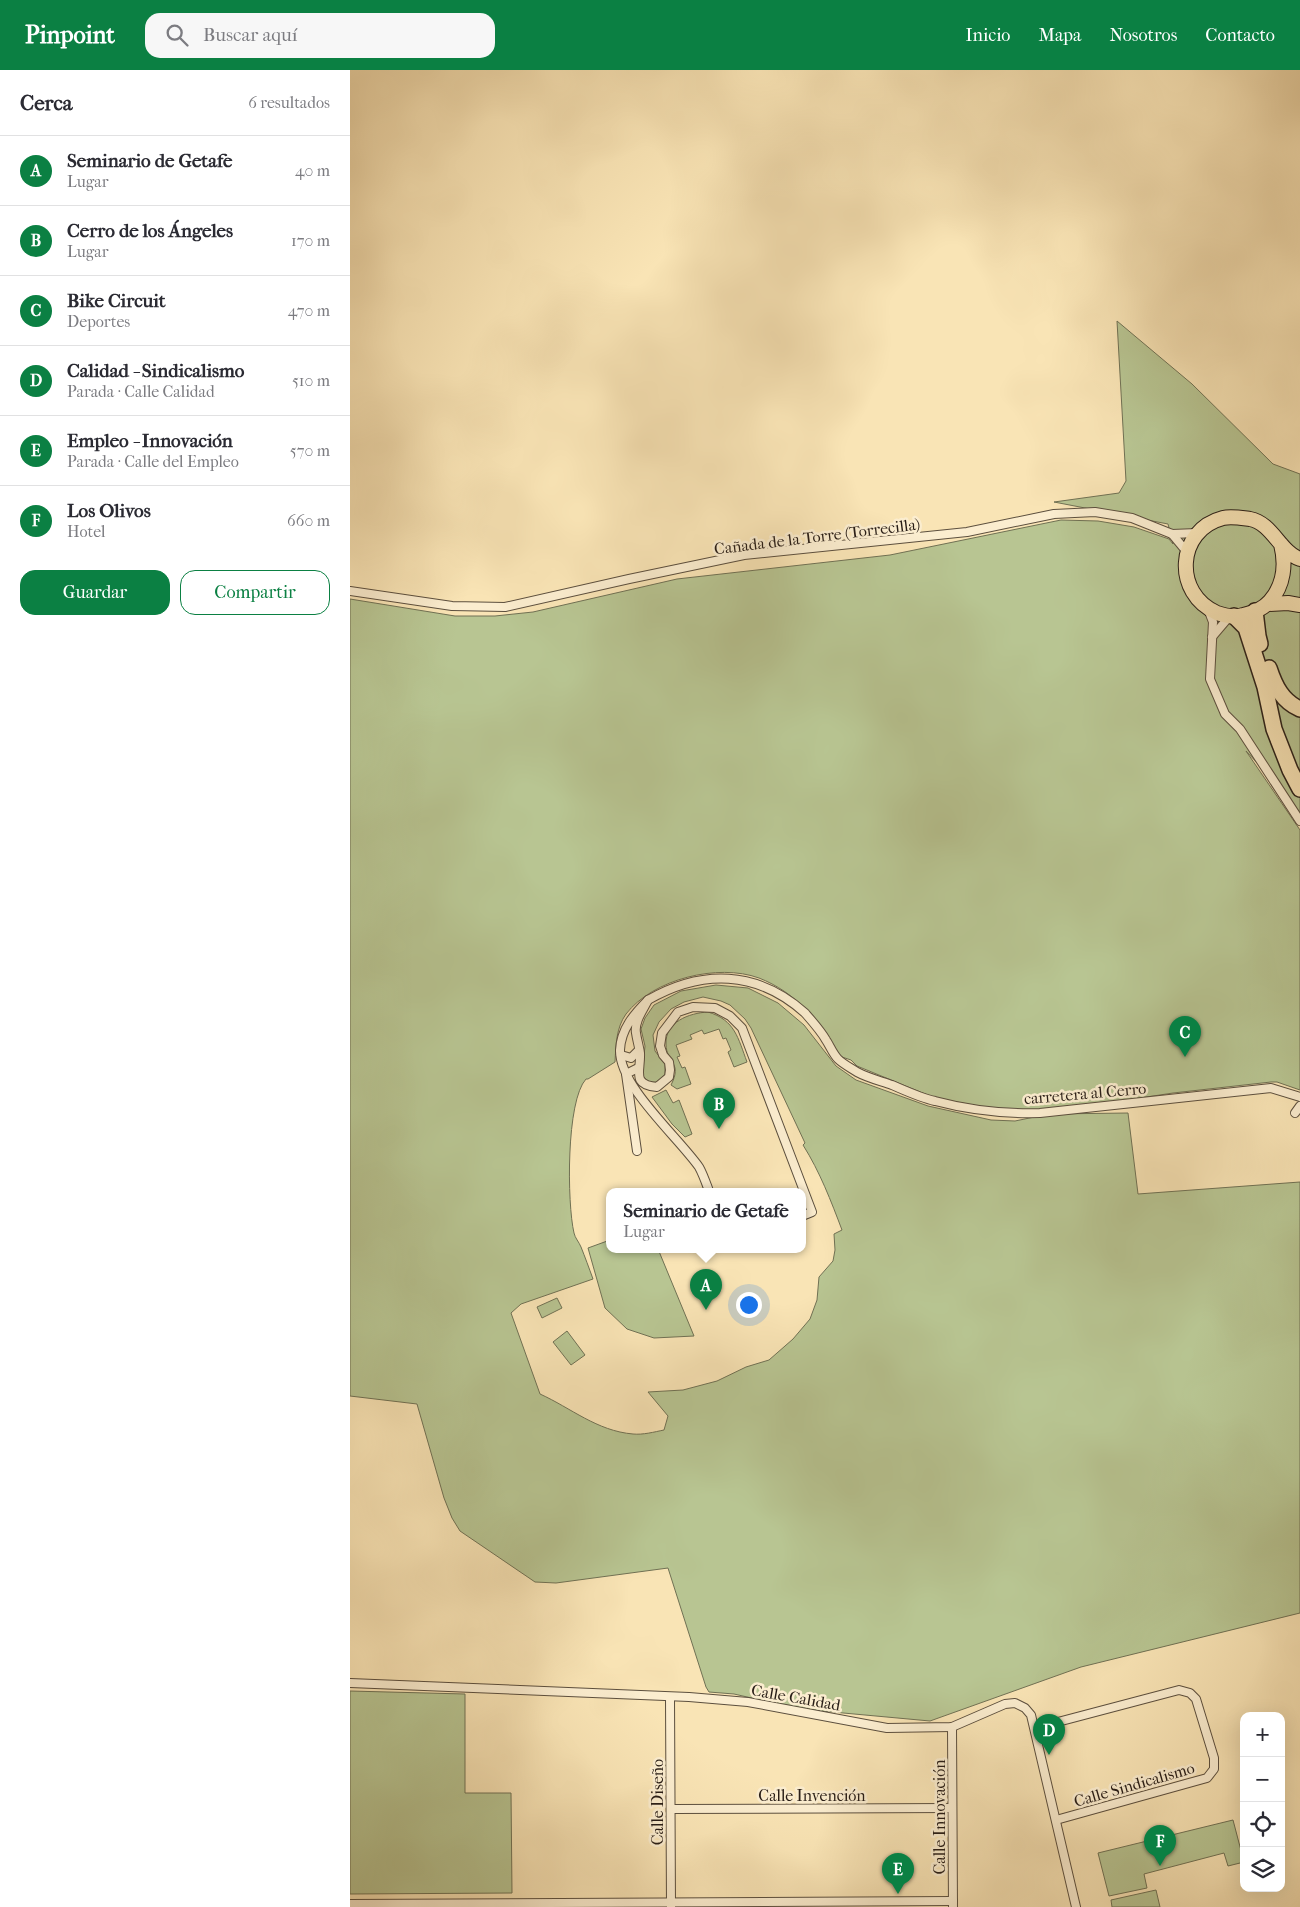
<!DOCTYPE html>
<html lang="es">
<meta charset="utf-8">
<style>
:root{--surface:#fff;--page:#f7f7f7;--text:#2b2b33;--muted:#7c7c81;--line:#e1e1e2;--accent:#0b8043}
body{margin:0;font-family:"IM FELL French Canon",serif;background:var(--page);color:var(--text)}
.controls{position:absolute;right:15px;bottom:15px;display:grid;overflow:hidden;border-radius:10px;box-shadow:0 5px 20px #0002}
.controls button{width:45px;height:45px;display:grid;place-items:center;padding:0;border:0;border-bottom:1px solid var(--line);background:var(--surface);color:var(--text);font:25px sans-serif}
.you{position:absolute;left:398px;top:1234px;width:18px;height:18px;margin:-12px;border:4px solid #fff;border-radius:50%;background:#1a73e8;box-shadow:0 0 0 8px #1a73e833}
.badge{display:grid;place-items:center;width:32px;height:32px;border-radius:50%;background:var(--accent);color:#fff;font-size:16px;font-weight:700}
.pin{position:absolute;translate:-50% -41px;filter:drop-shadow(0 1px 2px #0008)}
.pin::after{content:'';position:absolute;top:26px;width:18px;height:15px;background:inherit;clip-path:polygon(0 0,100% 0,50% 100%)}
.popup{position:absolute;left:256px;top:1118px;width:200px;height:65px;box-sizing:border-box;display:grid;place-content:center;border-radius:10px;background:var(--surface);filter:drop-shadow(0 1px 4px #0005);font-size:16px;white-space:nowrap;color:var(--muted)}
.popup b{font-size:19px;color:var(--text)}
.popup::after{content:'';position:absolute;left:50%;top:100%;margin-left:-10px;border:10px solid transparent;border-top-color:var(--surface)}
.list{margin:0;padding:0;list-style:none}
h2{display:flex;justify-content:space-between;align-items:center;height:65px;margin:0;padding:0 20px;font-size:21px}
h2 small{font-size:16px;font-weight:400;color:var(--muted)}
.list li{display:grid;grid-template-columns:32px 1fr auto;gap:15px;align-items:center;box-sizing:border-box;height:70px;padding:0 20px;border-top:1px solid var(--line)}
.list b{display:block;font-size:19px;white-space:nowrap}
.list p{margin:0;font-size:16px;white-space:nowrap;color:var(--muted)}
.list em{font-size:16px;font-style:normal;color:var(--muted)}
.actions{display:flex;gap:10px;padding:15px 20px}
.actions a{flex:1;padding:11px 0;border:1px solid var(--accent);border-radius:15px;text-align:center;font-size:18px;color:var(--accent)}
.actions .main{background:var(--accent);color:#fff}
.icon{flex:none;width:28px;height:28px;fill:none;stroke:currentColor;stroke-width:2;stroke-linecap:round;stroke-linejoin:round}
.map{position:relative;flex:none;width:950px;height:1837px;overflow:hidden}
header{display:flex;align-items:center;gap:30px;box-sizing:border-box;height:70px;padding:0 25px;background:var(--accent);color:#fff}
header strong{font-size:24px}
nav{display:flex;gap:28px;margin-inline-start:auto;font-size:18px}
.search{width:350px;height:45px;background:var(--page);display:flex;align-items:center;gap:12px;box-sizing:border-box;padding:0 18px;border-radius:15px;color:var(--muted);font-size:19px}
main{display:flex}
aside{flex:1;background:var(--surface)}
.map>svg:first-child{display:block}
.green{fill:#b8c592;stroke:#707154}
.lines{fill:none;stroke-linecap:round;stroke-linejoin:round}
.minor-casing{stroke:#5c4f3e;stroke-width:10}
.trunk-casing{stroke:#281d16;stroke-width:16}
.motorway-casing{stroke:#281d16;stroke-width:18}
.minor{stroke:#fbedcf;stroke-width:8}
.trunk{stroke:#f9e4b5;stroke-width:14}
.motorway{stroke:#f9e4b5;stroke-width:15}
.labels{text-anchor:middle;stroke-width:5;stroke-linejoin:round;paint-order:stroke}
.street-label{font-size:16px;fill:#281d16;stroke:#fbedcf}
</style>
<header>
<strong>Pinpoint</strong>
<div class="search"><svg class="icon" aria-label="search" viewBox="0 0 24 24"><circle cx="10" cy="10" r="6"/><path d="M15 15l6 6"/></svg>Buscar aquí</div>
<nav><a>Inicio</a><a>Mapa</a><a>Nosotros</a><a>Contacto</a></nav>
</header>
<main>
<aside>
<h2>Cerca<small>6 resultados</small></h2>
<ul class="list">
<li><span class="badge">A</span><div><b>Seminario de Getafe</b><p>Lugar</p></div><em>40 m</em></li>
<li><span class="badge">B</span><div><b>Cerro de los Ángeles</b><p>Lugar</p></div><em>170 m</em></li>
<li><span class="badge">C</span><div><b>Bike Circuit</b><p>Deportes</p></div><em>470 m</em></li>
<li><span class="badge">D</span><div><b>Calidad - Sindicalismo</b><p>Parada · Calle Calidad</p></div><em>510 m</em></li>
<li><span class="badge">E</span><div><b>Empleo - Innovación</b><p>Parada · Calle del Empleo</p></div><em>570 m</em></li>
<li><span class="badge">F</span><div><b>Los Olivos</b><p>Hotel</p></div><em>660 m</em></li>
</ul>
<div class="actions"><a class="main">Guardar</a><a>Compartir</a></div>
</aside>
<div class="map">
<svg width="950" height="1837" viewBox="0 0 950 1837">
<rect width="100%" height="100%" fill="#f9e4b5"/>
<filter id="stains"><feTurbulence type="fractalNoise" baseFrequency=".004" numOctaves="4"/><feColorMatrix values="0 0 0 0 .2 0 0 0 0 .09 0 0 0 0 .02 0 0 0 .5 -.17"/></filter>
<radialGradient id="worn" r=".72"><stop offset=".6" stop-color="#630" stop-opacity="0"/><stop offset="1" stop-color="#630" stop-opacity=".3"/></radialGradient>
<g class="green">
<path d="M767,251L842,314L923,394L950,404V744L939,727L896,681L950,760V1020L927,1012H921L823,1023L690,1043L639,1038L585,1028L507,996L501,990L489,986C472,952 445,922 409,908C368,893 303,909 276,944C266,958 266,975 265,992L238,1009H236C216,1031 217,1133 224,1163C225,1168 229,1172 231,1177C235,1187 239,1198 243,1209L171,1234L161,1243L190,1324C221,1338 247,1361 283,1364C293,1365 304,1362 314,1360L318,1346L298,1322L333,1320L367,1311L396,1297L419,1290L443,1269L460,1249L467,1230L469,1207L483,1191L485,1180L484,1164L492,1160C481,1131 470,1102 453,1075L455,1073L401,958L395,949L380,935L371,931L353,927L334,932L321,939L309,952L303,965L305,981L315,994V1004C307,1014 301,1016 292,1005L295,976L291,959L295,948L304,935L331,921L366,915L398,918L428,933L454,955L486,996L506,1010L578,1036L641,1050L665,1051L699,1044L778,1043L788,1124L950,1112V1543L731,1597L580,1651L450,1639L384,1624L359,1622L356,1617L318,1498L206,1513L185,1512L110,1461L102,1448L94,1428L67,1334L0,1326V529L105,546H145L183,542L327,509L540,485L711,450L748,451L784,457L819,469L823,474L818,454L704,432L769,423L776,411Z"/>
<path d="M358,942C385,950 388,968 397,992L384,997L378,982L381,980L376,968L373,969L369,959L354,964L352,960L340,965L342,969L326,975L330,986L327,987L332,998L335,997L341,1014L327,1019L321,1015C333,992 316,993 316,974C315,952 339,943 358,942Z"/>
<path d="M316,1020L323,1033L329,1030L342,1064L335,1067L322,1054L302,1027Z"/>
<path d="M260,1170V1179H308L344,1266L304,1268L277,1259L255,1238L238,1178Z"/>
<path d="M207,1228L212,1238L192,1248L187,1237Z"/>
<path d="M217,1261L235,1285L221,1295L203,1272Z"/>
<path d="M0,1621L115,1624V1723H161L162,1823L0,1824Z"/>
<path d="M883,1750L894,1792L878,1796L874,1783L794,1804L797,1818L759,1826L748,1783Z"/>
<path d="M806,1820L810,1837H762L761,1830Z"/>
</g>
<g class="lines">
<g class="minor-casing">
<g id="minor">
<path d="M822,464L837,482"/>
<path d="M0,521L102,536L155,537L279,509L394,485L617,462L704,444L745,442L782,448L822,464L847,463"/>
<path d="M858,539L863,552L860,609L875,644L890,659L950,751"/>
<path d="M862,567L879,547"/>
<path d="M298,930C352,899 407,900 455,943C462,951 471,961 476,970C480,976 483,984 488,989C493,994 501,998 507,1002C518,1008 531,1011 542,1015C556,1021 571,1028 585,1031C619,1040 655,1044 690,1043L921,1018L950,1027"/>
<path d="M271,985L281,988L289,980"/>
<path d="M945,1043L950,1036"/>
<path d="M287,1081L276,1004L288,998"/>
<path d="M359,1121C356,1113 353,1104 349,1097C328,1067 269,1016 270,980C271,959 284,944 298,930C293,940 284,952 286,963C287,970 289,976 290,983C291,1001 281,1015 307,1017L319,1007L320,1000L319,992L313,985L310,976L312,963L328,942L343,937L365,938L380,946L392,958L462,1142L452,1146"/>
<path d="M0,1613L339,1627L398,1632L537,1658L602,1657L655,1634L665,1633L675,1638L681,1645L726,1837"/>
<path d="M320,1627L321,1837"/>
<path d="M602,1657L603,1837"/>
<path d="M685,1658L829,1620L840,1623L846,1629L864,1688V1699L857,1708L706,1750"/>
<path d="M321,1739L602,1738"/>
<path d="M0,1834L603,1831"/>
</g>
</g>
<g class="trunk-casing">
<g id="trunk">
<path d="M931,474C936,494 934,515 920,531C913,539 903,543 893,545C884,548 876,546 867,543C823,524 826,460 873,448C881,446 892,448 900,449C922,453 930,482 950,489"/>
<path d="M918,534L938,533L950,535"/>
</g>
</g>
<g class="motorway-casing">
<g id="motorway">
<path d="M905,541L908,566L910,574"/>
<path d="M884,546L896,558L915,617L924,659L940,700L950,719"/>
<path d="M919,598C925,616 932,631 950,639"/>
</g>
</g>
<use href="#minor" class="minor"/>
<use href="#trunk" class="trunk"/>
<use href="#motorway" class="motorway"/>
</g>
<g class="labels">
<g class="street-label">
<text transform="translate(467 466) rotate(-7)" y="6">Cañada de la Torre (Torrecilla)</text>
<text transform="translate(735 1023) rotate(-5)" y="6">carretera al Cerro</text>
<text transform="translate(446 1627) rotate(10)" y="6">Calle Calidad</text>
<text transform="translate(784 1714) rotate(-16)" y="6">Calle Sindicalismo</text>
<text x="462" y="1731">Calle Invención</text>
<text transform="translate(307 1732) rotate(-90)" y="6">Calle Diseño</text>
<text transform="translate(589 1747) rotate(-90)" y="6">Calle Innovación</text>
</g>
</g>
<rect width="100%" height="100%" filter="url(#stains)"/>
<rect width="100%" height="100%" fill="url(#worn)"/>
</svg>
<div class="controls">
<button>+</button>
<button>−</button>
<button><svg class="icon" aria-label="locate" viewBox="0 0 24 24"><circle cx="12" cy="12" r="6"/><path d="M12 2v4M12 18v4M2 12h4M18 12h4"/></svg></button>
<button><svg class="icon" aria-label="layers" viewBox="0 0 24 24"><path d="M12 4l9 5-9 5-9-5zM3 14l9 5 9-5"/></svg></button>
</div>
<div class="you"></div>
<div class="pin badge" style="left:356px;top:1240px">A</div>
<div class="popup"><b>Seminario de Getafe</b>Lugar</div>
<div class="pin badge" style="left:369px;top:1059px">B</div>
<div class="pin badge" style="left:835px;top:987px">C</div>
<div class="pin badge" style="left:699px;top:1685px">D</div>
<div class="pin badge" style="left:548px;top:1824px">E</div>
<div class="pin badge" style="left:810px;top:1796px">F</div>
</div>
</main>
